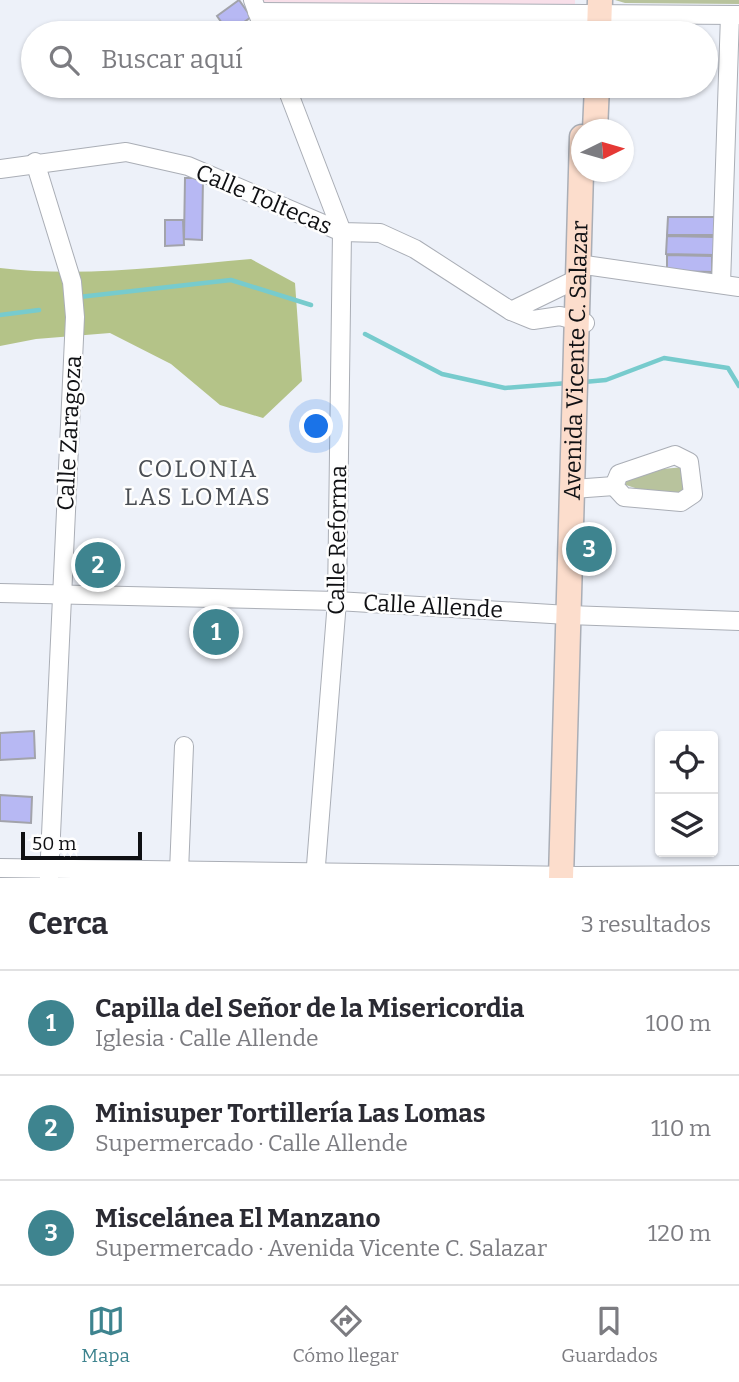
<!DOCTYPE html>
<html lang="es">
<meta charset="utf-8">
<style>
:root{--surface:#fff;--page:#f7f7f7;--text:#2b2b33;--muted:#7c7c81;--line:#e1e1e2;--accent:#3e848f}
body{margin:0;font-family:Bitter,serif;background:var(--page);color:var(--text)}
.controls{position:absolute;right:21px;bottom:21px;display:grid;overflow:hidden;border-radius:7px;box-shadow:0 2px 5px #0004}
.controls button{width:63px;height:63px;display:grid;place-items:center;padding:0;border:0;border-bottom:2px solid var(--line);background:var(--surface);color:var(--text);font:35px sans-serif}
.compass{position:absolute;left:571px;top:119px;width:63px;height:63px;border-radius:50%;background:var(--surface);box-shadow:0 2px 5px #0004;rotate:85deg}
.scale{position:absolute;left:21px;bottom:18px;width:121px;box-sizing:border-box;padding-left:7px;border:4px solid #0f1013;border-top:0;font-size:19px;line-height:24px;white-space:nowrap;color:#0f1013;-webkit-text-stroke:5px #fefefe;paint-order:stroke}
.you{position:absolute;left:317px;top:427px;width:24px;height:24px;margin:-18px;border:5px solid #fff;border-radius:50%;background:#1a73e8;box-shadow:0 0 0 10px #1a73e833}
.badge{display:grid;place-items:center;width:46px;height:46px;border-radius:50%;background:var(--accent);color:#fff;font-size:23px;font-weight:700}
.pin{position:absolute;translate:-50% -50%;border:4px solid #fff;box-shadow:0 2px 7px #0006}
.list{margin:0;padding:0;list-style:none}
h2{display:flex;justify-content:space-between;align-items:center;height:91px;margin:0;padding:0 28px;font-size:30px}
h2 small{font-size:23px;font-weight:400;color:var(--muted)}
.list li{display:grid;grid-template-columns:46px 1fr auto;gap:21px;align-items:center;box-sizing:border-box;height:105px;padding:0 28px;border-top:2px solid var(--line)}
.list b{display:block;font-size:26px;white-space:nowrap}
.list p{margin:0;font-size:23px;white-space:nowrap;color:var(--muted)}
.list em{font-size:23px;font-style:normal;color:var(--muted)}
.icon{flex:none;width:38px;height:38px;fill:none;stroke:currentColor;stroke-width:2;stroke-linecap:round;stroke-linejoin:round}
.map{position:relative;flex:none;width:739px;height:878px;overflow:hidden}
.search{position:absolute;background:var(--surface);box-shadow:0 2px 5px #0004;left:21px;right:21px;top:21px;height:77px;display:flex;align-items:center;gap:18px;box-sizing:border-box;padding:0 24px;border-radius:38px;color:var(--muted);font-size:26px}
.sheet{height:406px;background:var(--surface)}
nav{display:flex;justify-content:space-around;align-items:center;box-sizing:border-box;height:98px;border-top:2px solid var(--line);background:var(--surface);font-size:19px;color:var(--muted)}
nav a{display:grid;justify-items:center;gap:4px}
nav .on{color:var(--accent)}
.map>svg:first-child{display:block}
.commercial{fill:#f8dfe9}
.green{fill:#b8c39d}
.forest{fill:#b4c388}
.lines{fill:none;stroke-linecap:round;stroke-linejoin:round}
.stream{stroke:#77cbcd;stroke-width:4.5}
.building{fill:#b7b8f3;stroke:#a2a3ab;stroke-width:2}
.street-casing{stroke:#aaaeb6;stroke-width:20}
.secondary-casing{stroke:#aaaeb6;stroke-width:27}
.street{stroke:#fff;stroke-width:18}
.secondary{stroke:#fcddcc;stroke-width:24}
.labels{text-anchor:middle;stroke-width:5;stroke-linejoin:round;paint-order:stroke}
.street-label{font-size:23px;fill:#0f1013;stroke:#fefefe}
.neighbourhood-label{font-size:24px;letter-spacing:2px;fill:#494d53;stroke:#fefefe}
</style>
<div class="map">
<svg width="739" height="878" viewBox="0 0 739 878">
<rect width="100%" height="100%" fill="#edf1f9"/>
<path class="commercial" d="M259,0H575V5L261,7Z"/>
<g class="green">
<path d="M615,0H739V4L625,3Z"/>
<path d="M661,463L662,469L685,467L686,493L644,491L626,485L625,479Z"/>
</g>
<path class="forest" d="M251,259L295,283L302,381L263,418L220,405L171,364L110,333L36,339L0,346V268C84,278 167,266 251,259Z"/>
<g class="lines">
<g class="stream">
<path d="M79,297L231,280L311,305"/>
<path d="M0,315L39,310"/>
<path d="M365,334L442,374L505,388L568,383"/>
<path d="M584,382L606,380L664,358L728,368L739,386"/>
</g>
</g>
<g class="building">
<path d="M239,0L251,17L229,33L217,16Z"/>
<path d="M185,178H203L202,240L184,239Z"/>
<path d="M668,217H715L714,235H667Z"/>
<path d="M165,220H183L184,245L165,246Z"/>
<path d="M667,236L714,237V255L666,254Z"/>
<path d="M667,255L712,256V272L667,271Z"/>
<path d="M34,731L35,758L0,760V733Z"/>
<path d="M0,795L32,797L31,823L0,821Z"/>
</g>
<g class="lines">
<g class="street-casing">
<g id="street">
<path d="M253,0L265,33"/>
<path d="M257,12L739,15"/>
<path d="M286,86L342,232L337,601L315,878"/>
<path d="M35,162L72,282L75,317L49,878"/>
<path d="M0,169L126,152L188,166L342,232L380,233L415,249L511,311L533,320L560,316L585,323"/>
<path d="M578,264L739,287"/>
<path d="M721,284L730,15"/>
<path d="M511,311L577,279"/>
<path d="M675,455L689,462L693,494L681,502L624,497L614,486L619,474Z"/>
<path d="M573,489L614,486"/>
<path d="M0,593L337,601L568,615L739,621"/>
<path d="M0,868L577,876L739,875"/>
<path d="M179,872L184,746"/>
</g>
</g>
<g class="secondary-casing">
<g id="secondary">
<path d="M599,33L600,0"/>
<path d="M595,130L597,86"/>
<path id="s1" d="M561,878L582,137"/>
</g>
</g>
<use href="#street" class="street"/>
<use href="#secondary" class="secondary"/>
</g>
<g class="labels">
<g class="street-label">
<text transform="translate(264 199) rotate(23)" y="8">Calle Toltecas</text>
<text dy="8" stroke="none"><textPath href="#s1" startOffset="518">Avenida Vicente C. Salazar</textPath></text>
<text transform="translate(69 433) rotate(-87)" y="8">Calle Zaragoza</text>
<text transform="translate(337 540) rotate(-89)" y="8">Calle Reforma</text>
<text transform="translate(433 606) rotate(3)" y="8">Calle Allende</text>
</g>
<g class="neighbourhood-label">
<text x="198" y="477">COLONIA<tspan x="198" dy="28">LAS LOMAS</tspan></text>
</g>
</g>
</svg>
<div class="controls">
<button><svg class="icon" aria-label="locate" viewBox="0 0 24 24"><circle cx="12" cy="12" r="6"/><path d="M12 2v4M12 18v4M2 12h4M18 12h4"/></svg></button>
<button><svg class="icon" aria-label="layers" viewBox="0 0 24 24"><path d="M12 4l9 5-9 5-9-5zM3 14l9 5 9-5"/></svg></button>
</div>
<svg class="compass" viewBox="-18 -18 36 36"><path d="M0-13l5 13h-10z" fill="#e53935"/><path d="M0 13l5-13h-10z" fill="#7c7c81"/></svg>
<div class="scale">50 m</div>
<div class="you"></div>
<div class="pin badge" style="left:216px;top:632px">1</div>
<div class="pin badge" style="left:98px;top:565px">2</div>
<div class="pin badge" style="left:589px;top:549px">3</div>
<div class="search"><svg class="icon" aria-label="search" viewBox="0 0 24 24"><circle cx="10" cy="10" r="6"/><path d="M15 15l6 6"/></svg>Buscar aquí</div>
</div>
<section class="sheet">
<h2>Cerca<small>3 resultados</small></h2>
<ul class="list">
<li><span class="badge">1</span><div><b>Capilla del Señor de la Misericordia</b><p>Iglesia · Calle Allende</p></div><em>100 m</em></li>
<li><span class="badge">2</span><div><b>Minisuper Tortillería Las Lomas</b><p>Supermercado · Calle Allende</p></div><em>110 m</em></li>
<li><span class="badge">3</span><div><b>Miscelánea El Manzano</b><p>Supermercado · Avenida Vicente C. Salazar</p></div><em>120 m</em></li>
</ul>
</section>
<nav>
<a class="on"><svg class="icon" aria-label="map" viewBox="0 0 24 24"><path d="M3 6l6-2 6 2 6-2v14l-6 2-6-2-6 2zM9 4v14M15 6v14"/></svg>Mapa</a>
<a><svg class="icon" aria-label="directions" viewBox="0 0 24 24"><path d="M12 3l9 9-9 9-9-9zM9 14v-3h6M13 9l2 2-2 2"/></svg>Cómo llegar</a>
<a><svg class="icon" aria-label="saved" viewBox="0 0 24 24"><path d="M7 4h10v16l-5-4-5 4z"/></svg>Guardados</a>
</nav>
